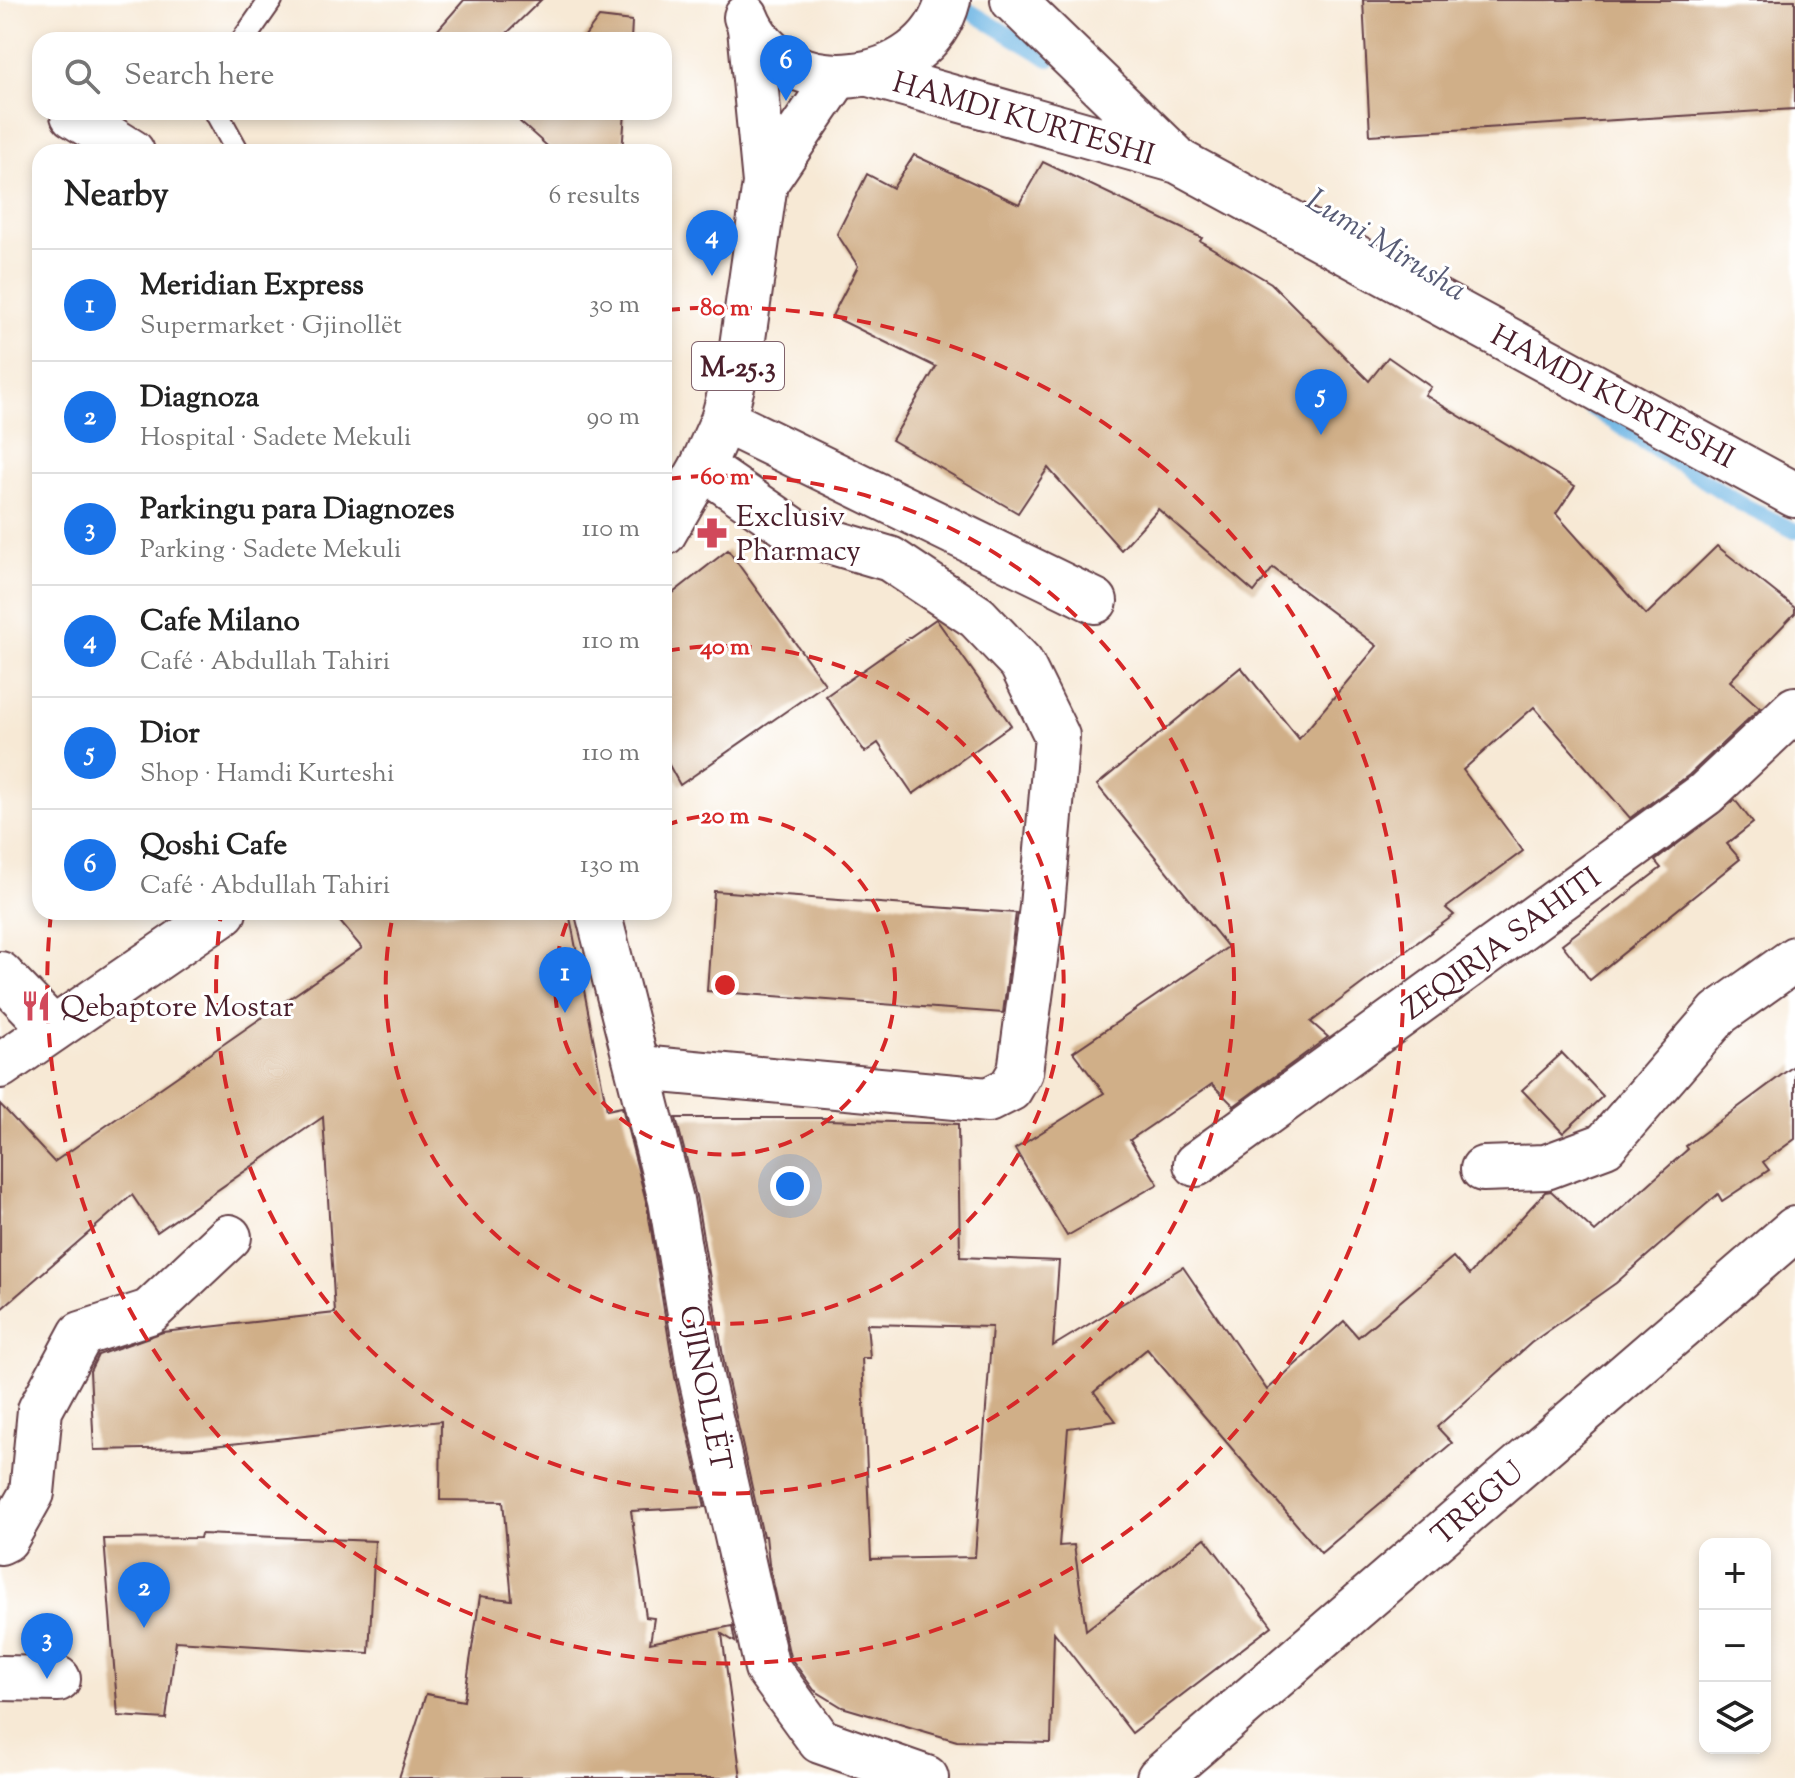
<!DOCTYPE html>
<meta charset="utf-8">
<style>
:root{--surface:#fff;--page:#f2f2f2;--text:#222;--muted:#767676;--line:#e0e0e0;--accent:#1a73e8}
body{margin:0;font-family:"Sorts Mill Goudy",serif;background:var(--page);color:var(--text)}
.controls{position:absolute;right:24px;bottom:24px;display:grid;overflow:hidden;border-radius:16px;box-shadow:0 4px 12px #0003}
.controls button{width:72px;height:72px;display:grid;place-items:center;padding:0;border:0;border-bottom:2px solid var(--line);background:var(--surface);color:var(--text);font:40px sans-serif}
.you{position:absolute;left:790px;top:1186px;width:28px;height:28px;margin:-20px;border:6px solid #fff;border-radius:50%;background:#1a73e8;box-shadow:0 0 0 12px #1a73e833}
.badge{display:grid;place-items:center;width:52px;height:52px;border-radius:50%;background:var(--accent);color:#fff;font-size:26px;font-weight:700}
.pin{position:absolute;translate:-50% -66px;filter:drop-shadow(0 2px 4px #0008)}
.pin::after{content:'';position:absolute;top:42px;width:28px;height:24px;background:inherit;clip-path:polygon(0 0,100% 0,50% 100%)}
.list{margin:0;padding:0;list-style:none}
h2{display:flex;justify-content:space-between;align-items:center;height:104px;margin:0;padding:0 32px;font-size:34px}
h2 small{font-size:26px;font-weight:400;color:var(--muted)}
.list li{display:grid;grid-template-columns:52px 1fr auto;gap:24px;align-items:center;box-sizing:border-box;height:112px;padding:0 32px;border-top:2px solid var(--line)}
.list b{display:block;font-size:30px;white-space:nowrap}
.list p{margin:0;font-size:26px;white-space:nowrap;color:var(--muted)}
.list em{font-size:26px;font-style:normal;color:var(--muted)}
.icon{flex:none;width:44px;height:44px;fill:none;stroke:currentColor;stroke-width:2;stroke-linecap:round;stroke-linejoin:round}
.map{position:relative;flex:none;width:1795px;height:1778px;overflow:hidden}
.search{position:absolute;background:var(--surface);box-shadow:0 4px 12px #0003;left:32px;top:32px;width:640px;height:88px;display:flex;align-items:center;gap:20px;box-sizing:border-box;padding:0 28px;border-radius:24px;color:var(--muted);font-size:30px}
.panel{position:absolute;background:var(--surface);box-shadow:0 4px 12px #0003;left:32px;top:144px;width:640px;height:776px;border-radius:24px}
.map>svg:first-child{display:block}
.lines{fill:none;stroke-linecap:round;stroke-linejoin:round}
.stream{stroke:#6bb4e3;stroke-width:16}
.building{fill:#d0af88;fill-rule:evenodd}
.lane-casing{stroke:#643d44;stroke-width:26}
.street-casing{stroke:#643d44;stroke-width:48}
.secondary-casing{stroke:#643d44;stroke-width:48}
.primary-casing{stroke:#643d44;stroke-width:48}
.lane{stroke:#fff;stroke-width:22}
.street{stroke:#fff;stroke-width:44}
.secondary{stroke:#fff;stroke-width:44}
.primary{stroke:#fff;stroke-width:44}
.ring{fill:none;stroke:#d62828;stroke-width:4;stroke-dasharray:14 10}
.labels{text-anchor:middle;stroke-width:6;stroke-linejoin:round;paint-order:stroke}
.shield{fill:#fff;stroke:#80626b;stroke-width:2}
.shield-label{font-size:28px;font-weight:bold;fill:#4a1f2b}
.street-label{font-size:30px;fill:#4a1f2b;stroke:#fff}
.poi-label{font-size:30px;fill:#4a1f2b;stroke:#fff;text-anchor:start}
.water-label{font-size:32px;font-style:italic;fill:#575b75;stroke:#fff}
.centre{fill:#d62828;stroke:#fff;stroke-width:4}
.ring-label{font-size:24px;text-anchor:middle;font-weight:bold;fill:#d62828;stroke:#fff;stroke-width:6;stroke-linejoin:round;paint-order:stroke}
</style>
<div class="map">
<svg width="1795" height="1778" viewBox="0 0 1795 1778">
<rect width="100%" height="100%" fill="#fff"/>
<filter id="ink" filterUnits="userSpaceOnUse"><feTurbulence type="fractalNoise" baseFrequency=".0125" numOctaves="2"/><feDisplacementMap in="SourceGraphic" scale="16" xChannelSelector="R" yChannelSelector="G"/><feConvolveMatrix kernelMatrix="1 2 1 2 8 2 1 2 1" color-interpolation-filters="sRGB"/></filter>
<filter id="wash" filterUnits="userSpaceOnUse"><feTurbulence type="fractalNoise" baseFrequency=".006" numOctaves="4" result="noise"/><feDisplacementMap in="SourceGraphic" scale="32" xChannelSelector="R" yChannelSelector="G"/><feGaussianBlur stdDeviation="1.8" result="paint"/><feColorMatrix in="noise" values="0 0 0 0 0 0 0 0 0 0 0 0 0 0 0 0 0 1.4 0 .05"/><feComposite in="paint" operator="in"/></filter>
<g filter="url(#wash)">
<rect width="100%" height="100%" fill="#f7e9d5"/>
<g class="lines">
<g class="stream">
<path d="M951,0L1049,59"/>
<path d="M1590,407L1743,505L1795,531"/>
</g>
</g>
<g id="blocks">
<g class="building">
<path d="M464,0H541L500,40H429Z"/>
<path d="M1363,0H1795V109L1370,135Z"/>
<path d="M599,17L632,21L631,40H582Z"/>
<path d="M528,112H625L622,152H554L520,122Z"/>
<path d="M914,155L1019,204L1043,162L1202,238L1200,241L1271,283L1369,381L1388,357L1431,387L1425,395L1575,486L1556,514L1646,615L1717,546L1795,608V613L1730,681L1760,708L1689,775L1630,818L1534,707L1463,770L1523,851L1446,908L1454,915L1311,1022L1328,1037L1234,1106L1212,1084L1130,1140L1158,1184L1067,1236L1015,1149L1104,1093L1073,1052L1228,947L1097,785L1241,667L1299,739L1377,646L1273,568L1254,592L1158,509L1121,550L1048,468L1018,513L892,440L936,367L832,316L858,266L837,234L867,174L893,188Z"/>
<path d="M728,550L825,684L680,785L664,756V600Z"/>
<path d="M936,619L1011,725L913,794L878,743L865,752L826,696Z"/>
<path d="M1735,800L1753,823L1727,844L1740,859L1590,980L1562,944L1661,868L1655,861Z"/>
<path d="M714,891L1016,913L1003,1013L707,991Z"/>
<path d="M332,912H569L607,1110L622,1107L647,1205L675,1377L705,1507L631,1511L646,1617L654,1618L650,1643L732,1626L735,1642L722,1634L741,1778H399L426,1694L464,1701L480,1596L512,1600L503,1501L440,1500L441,1421L194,1448L94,1450L90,1371L98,1355L163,1332L335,1313L323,1117L157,1232L132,1195L0,1310V1104L54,1162L362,948Z"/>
<path d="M1562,1053L1603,1096L1563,1133L1522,1090Z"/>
<path d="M1795,1065V1139L1763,1162L1769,1170L1722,1201L1718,1194L1616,1283L1531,1343L1437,1427L1452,1443L1321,1553L1147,1349L1094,1392L1116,1421L1068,1428L1059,1546L1074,1545L1086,1630L1205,1538L1272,1626L1132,1733L1054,1632L1051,1743L957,1741L842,1707L814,1690L790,1657L769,1564L766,1536H763L725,1368L696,1196L676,1118H827V1120L958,1124L960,1257L1059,1261L1053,1346L1183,1267L1267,1390L1344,1321L1358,1337L1453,1257L1469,1275L1545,1192L1551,1191L1595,1232L1688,1149L1686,1146ZM867,1324L992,1327L975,1557L871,1559L862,1358H870Z"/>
<path d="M201,1534L375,1541L369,1653L176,1641L166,1719L118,1716L104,1539L200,1538Z"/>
</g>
</g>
</g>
<g filter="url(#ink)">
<use href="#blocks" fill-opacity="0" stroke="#643d44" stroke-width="2"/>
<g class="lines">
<g class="lane-casing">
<g id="lane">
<path d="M243,40L271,0"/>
<path d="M216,112L238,152"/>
</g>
</g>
<g class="street-casing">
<g id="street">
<path d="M73,115L132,152"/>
<path d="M723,420L1095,601"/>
<path d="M598,912L671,1200L700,1373L767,1668L820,1741L926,1778"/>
<path d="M0,974L53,1029"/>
<path d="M640,1068L988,1100L1010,1089L1020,1072L1042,907L1057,736L1021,663L977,617L890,559L795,531L702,467"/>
<path d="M1196,1164L1705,794L1795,709"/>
<path d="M1483,1169L1546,1167L1605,1145L1719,1013L1795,959"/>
<path d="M0,1542L6,1539L32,1493L40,1410L81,1334L149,1312L229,1237"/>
<path d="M0,1678L58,1679"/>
<path d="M1159,1778L1795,1229"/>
</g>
</g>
<g class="secondary-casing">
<g id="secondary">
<path d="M1013,0L1174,156"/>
<path d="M869,74L1178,161L1795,495"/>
</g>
</g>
<g class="primary-casing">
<g id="primary">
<path d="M746,17C781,106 926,89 948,0"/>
<path d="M765,183L837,77"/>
<path d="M664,533L702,467L723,420L741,353L765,183L750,28"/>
<path d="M0,1066L224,912"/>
</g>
</g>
<use href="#lane" class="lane"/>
<use href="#street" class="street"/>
<use href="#secondary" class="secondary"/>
<use href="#primary" class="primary"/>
</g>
</g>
<g class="ring">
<path d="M664 826A170 170 0 1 1 571 913"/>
<path d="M666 651A339 339 0 1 1 393 915"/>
<path d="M667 479A509 509 0 1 1 221 914"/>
<path d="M666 310A678 678 0 1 1 51 914"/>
</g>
<defs>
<g id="pharmacy-bare" transform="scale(2.4)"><path d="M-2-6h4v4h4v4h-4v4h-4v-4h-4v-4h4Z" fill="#d1495b" stroke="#fff" stroke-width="2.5" paint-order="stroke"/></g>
<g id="restaurant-bare" transform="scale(2.4)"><path d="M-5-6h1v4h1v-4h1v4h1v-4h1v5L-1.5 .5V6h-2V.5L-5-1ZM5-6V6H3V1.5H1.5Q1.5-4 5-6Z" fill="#d1495b" stroke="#fff" stroke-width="2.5" paint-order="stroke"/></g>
</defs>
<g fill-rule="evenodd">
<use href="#pharmacy-bare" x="712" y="533"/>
<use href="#restaurant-bare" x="36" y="1006"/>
</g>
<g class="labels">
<rect class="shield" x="692" y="342" width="92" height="48" rx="6"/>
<g class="shield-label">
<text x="738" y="376">M-25.3</text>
</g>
<g class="street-label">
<text transform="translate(1024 118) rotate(16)" y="10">HAMDI KURTESHI</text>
<text transform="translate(1613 396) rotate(28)" y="10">HAMDI KURTESHI</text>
<text transform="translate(1501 943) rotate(-36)" y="10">ZEQIRJA SAHITI</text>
<text transform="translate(706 1388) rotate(79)" y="10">GJINOLLËT</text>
<text transform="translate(1477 1503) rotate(-41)" y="10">TREGU</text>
</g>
<g class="poi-label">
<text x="736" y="526">Exclusiv<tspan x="736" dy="34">Pharmacy</tspan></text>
<text x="60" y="1016">Qebaptore Mostar</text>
</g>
<g class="water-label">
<text transform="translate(1387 244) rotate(32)" y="11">Lumi Mirusha</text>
</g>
</g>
<circle cx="725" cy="985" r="12" class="centre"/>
<g class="ring-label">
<text x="725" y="315">80 m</text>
<text x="725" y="484">60 m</text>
<text x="725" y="654">40 m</text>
<text x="725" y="823">20 m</text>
</g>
</svg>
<div class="controls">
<button>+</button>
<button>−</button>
<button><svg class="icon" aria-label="layers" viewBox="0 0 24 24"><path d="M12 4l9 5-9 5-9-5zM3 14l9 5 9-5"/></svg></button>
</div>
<div class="you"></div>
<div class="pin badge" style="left:565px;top:1013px">1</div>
<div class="pin badge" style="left:144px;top:1628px">2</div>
<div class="pin badge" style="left:47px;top:1679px">3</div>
<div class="pin badge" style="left:712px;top:276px">4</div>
<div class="pin badge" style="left:1321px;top:435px">5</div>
<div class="pin badge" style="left:786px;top:101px">6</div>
<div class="search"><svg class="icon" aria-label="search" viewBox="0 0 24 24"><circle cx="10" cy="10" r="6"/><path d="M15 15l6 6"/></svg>Search here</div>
<section class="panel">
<h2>Nearby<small>6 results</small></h2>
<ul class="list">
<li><span class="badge">1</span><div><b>Meridian Express</b><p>Supermarket · Gjinollët</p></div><em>30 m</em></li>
<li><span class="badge">2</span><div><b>Diagnoza</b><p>Hospital · Sadete Mekuli</p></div><em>90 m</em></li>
<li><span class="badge">3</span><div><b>Parkingu para Diagnozes</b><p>Parking · Sadete Mekuli</p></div><em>110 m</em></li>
<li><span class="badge">4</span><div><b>Cafe Milano</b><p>Café · Abdullah Tahiri</p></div><em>110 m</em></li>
<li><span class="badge">5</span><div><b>Dior</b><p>Shop · Hamdi Kurteshi</p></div><em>110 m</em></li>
<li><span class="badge">6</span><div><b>Qoshi Cafe</b><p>Café · Abdullah Tahiri</p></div><em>130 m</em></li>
</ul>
</section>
</div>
